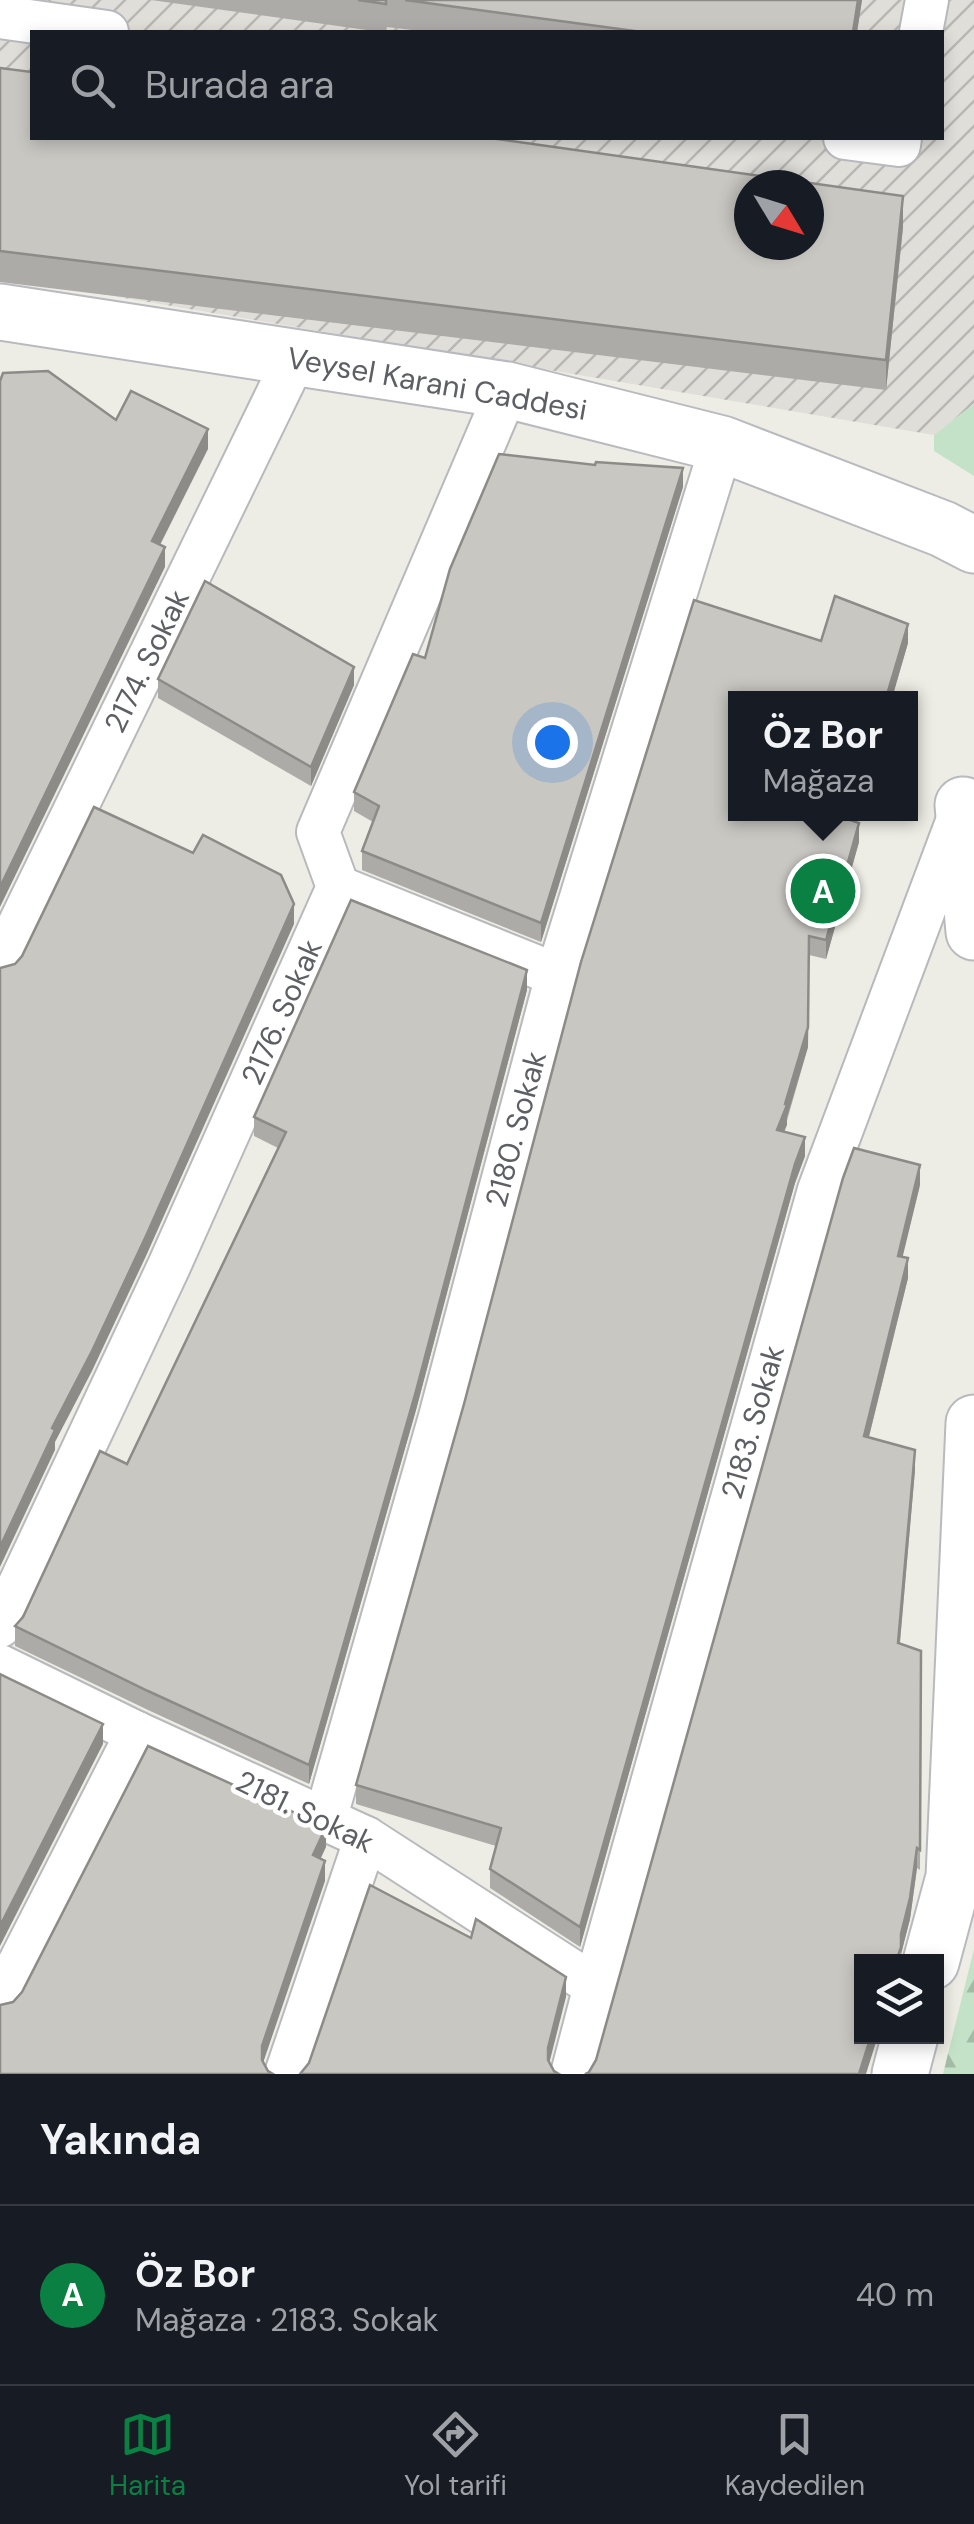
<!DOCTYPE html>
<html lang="tr">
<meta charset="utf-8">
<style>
:root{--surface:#171b24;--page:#242831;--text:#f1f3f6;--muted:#9ea1a6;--line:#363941;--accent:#0b8043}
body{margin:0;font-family:"DM Sans",sans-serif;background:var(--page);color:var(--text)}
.controls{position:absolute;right:30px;bottom:30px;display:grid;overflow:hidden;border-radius:0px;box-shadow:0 5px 15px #0003}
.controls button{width:90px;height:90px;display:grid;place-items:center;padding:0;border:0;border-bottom:2px solid var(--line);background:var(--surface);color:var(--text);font:50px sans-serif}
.compass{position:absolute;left:734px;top:170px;width:90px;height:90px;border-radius:50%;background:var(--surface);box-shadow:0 5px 15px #0003;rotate:128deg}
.you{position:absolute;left:552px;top:742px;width:35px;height:35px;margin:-25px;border:8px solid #fff;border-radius:50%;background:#1a73e8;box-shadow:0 0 0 15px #1a73e833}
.badge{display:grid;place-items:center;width:65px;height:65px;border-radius:50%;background:var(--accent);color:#fff;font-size:32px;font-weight:700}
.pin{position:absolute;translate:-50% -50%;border:5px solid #fff;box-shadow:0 2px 10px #0006}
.popup{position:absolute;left:728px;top:691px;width:190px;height:130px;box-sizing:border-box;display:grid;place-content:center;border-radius:0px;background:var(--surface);filter:drop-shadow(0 2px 8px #0005);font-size:32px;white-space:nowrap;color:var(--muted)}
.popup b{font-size:38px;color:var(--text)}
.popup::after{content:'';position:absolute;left:50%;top:100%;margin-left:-20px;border:20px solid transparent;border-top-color:var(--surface)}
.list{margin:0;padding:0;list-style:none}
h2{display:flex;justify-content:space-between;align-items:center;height:130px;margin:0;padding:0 40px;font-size:42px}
h2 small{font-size:32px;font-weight:400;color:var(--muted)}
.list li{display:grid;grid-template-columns:65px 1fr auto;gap:30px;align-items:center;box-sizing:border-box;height:180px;padding:0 40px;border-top:2px solid var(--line)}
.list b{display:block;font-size:38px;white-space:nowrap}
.list p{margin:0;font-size:32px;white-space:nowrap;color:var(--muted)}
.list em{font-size:32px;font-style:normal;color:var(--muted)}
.icon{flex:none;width:55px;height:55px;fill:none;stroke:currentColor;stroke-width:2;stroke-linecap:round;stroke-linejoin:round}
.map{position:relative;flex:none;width:974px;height:2074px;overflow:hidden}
.search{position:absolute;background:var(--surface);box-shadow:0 5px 15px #0003;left:30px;right:30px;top:30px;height:110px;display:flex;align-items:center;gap:25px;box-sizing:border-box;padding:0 35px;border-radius:0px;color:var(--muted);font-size:38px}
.sheet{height:310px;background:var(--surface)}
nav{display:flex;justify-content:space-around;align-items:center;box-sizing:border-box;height:140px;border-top:2px solid var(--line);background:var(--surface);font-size:28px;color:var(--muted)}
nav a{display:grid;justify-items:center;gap:5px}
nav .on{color:var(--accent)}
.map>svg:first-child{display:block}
.industrial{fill:url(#industrial-furrows);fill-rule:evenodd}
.grass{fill:#c4e2c8}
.forest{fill:url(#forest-firs)}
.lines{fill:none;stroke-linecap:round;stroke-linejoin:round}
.minor-casing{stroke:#b7b9bd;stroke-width:46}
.secondary-casing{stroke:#b8babf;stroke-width:59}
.minor{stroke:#fff;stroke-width:42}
.secondary{stroke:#fff;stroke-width:55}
.wall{fill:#adaba7}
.shaded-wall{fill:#8d8b88}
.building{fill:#c9c7c2;stroke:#8d8b88;stroke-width:2.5;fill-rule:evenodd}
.labels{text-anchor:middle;stroke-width:9;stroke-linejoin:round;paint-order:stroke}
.street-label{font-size:30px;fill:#5d5f64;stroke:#fff}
</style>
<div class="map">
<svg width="974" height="2074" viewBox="0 0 974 2074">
<defs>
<pattern id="industrial-furrows" width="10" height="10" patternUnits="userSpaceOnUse" patternTransform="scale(2.5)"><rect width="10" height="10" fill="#dfded9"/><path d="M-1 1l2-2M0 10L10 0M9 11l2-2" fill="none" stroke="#b8b7b4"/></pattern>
<pattern id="forest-firs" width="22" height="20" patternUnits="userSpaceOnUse" patternTransform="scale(2.5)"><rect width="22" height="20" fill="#c4e2c8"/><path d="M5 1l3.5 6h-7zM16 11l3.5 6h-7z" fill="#a2baa6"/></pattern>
</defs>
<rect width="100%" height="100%" fill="#edede5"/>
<path class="industrial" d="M0,0H974V404L934,435L0,277ZM32,32H942V138H32ZM749,185H809V245H749Z"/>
<path class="grass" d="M974,404V476L934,451V435Z"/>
<path class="forest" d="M974,1949V2074H943Z"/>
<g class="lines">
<g class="minor-casing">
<g id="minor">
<path d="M0,17L107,32"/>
<path d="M921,32L927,0"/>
<path d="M845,138L899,145L900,138"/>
<path d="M338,887L557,975"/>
<path d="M0,964L295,358"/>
<path d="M0,1626L169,1266L338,887L318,832L507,390"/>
<path d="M0,1666L137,1733L366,1838L595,1986"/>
<path d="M325,1820L440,1417L557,975L722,444"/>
<path d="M0,2001L137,1733"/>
<path d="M286,2074L366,1838"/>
<path d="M572,2074L595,1986L819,1190L960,814"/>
</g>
</g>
<g class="secondary-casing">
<g id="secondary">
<path d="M0,312L507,390L722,444L943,529L974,545"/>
<path d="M963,805L974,932"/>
<path d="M931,1962L954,1877L974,1423"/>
<path d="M900,2074L910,2036"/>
</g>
</g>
<use href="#minor" class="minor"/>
<use href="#secondary" class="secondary"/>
</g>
<g class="wall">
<path d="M151,0H862L857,32H429L387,27L386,32H381Z"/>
<path d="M0,68L903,227L886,390L0,282Z"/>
<path d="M683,487L541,942L362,870V851L373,822L354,811V792L425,658Z"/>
<path d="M835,596L908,624V643L892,698H736V814H858L855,822L859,823V842L826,959L809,955L808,1047L784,1131L805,1137V1156L795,1183L580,1947L490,1888V1869L496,1846L356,1804V1785L464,1404L581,962L694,600L821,641Z"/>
<path d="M158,679L354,685L311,786L158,698Z"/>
<path d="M527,990L416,1410L309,1784L148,1710L15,1646V1626L127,1464L278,1148L254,1136V1117Z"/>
<path d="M920,1185L902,1257L908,1278L869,1437L915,1470L900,1643L921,1651L920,1870L917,1868L910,1919L901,1954V1962H862L589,2072L596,2060Z"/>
</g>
<g class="shaded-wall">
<path d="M858,0H862L857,32H853Z"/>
<path d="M903,196V227L886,390V360Z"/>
<path d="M208,429V449L152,561V541Z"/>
<path d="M683,468V487L541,942V923Z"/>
<path d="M165,547V567L0,907V887Z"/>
<path d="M908,624V643L892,698H886Z"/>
<path d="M354,667V685L311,786V767Z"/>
<path d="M852,814H858L850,840V820Z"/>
<path d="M859,823V842L826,959V940Z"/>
<path d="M294,904V924L146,1256L92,1371L55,1442V1450L0,1567V1547L52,1428Z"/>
<path d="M809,936L808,1047L787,1117V1125L777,1149V1130Z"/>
<path d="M527,970V990L416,1410L309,1784V1765Z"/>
<path d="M805,1137V1156L795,1183L580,1947V1927L795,1164Z"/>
<path d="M920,1165V1185L898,1276V1256Z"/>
<path d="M908,1258V1278L864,1456V1436Z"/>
<path d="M915,1450V1470L898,1663V1643Z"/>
<path d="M103,1724V1744L0,1946V1926Z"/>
<path d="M326,1827V1847L313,1875V1855Z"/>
<path d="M917,1848V1868L910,1919L901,1954V1934Z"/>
<path d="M325,1861V1881L262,2066V2046Z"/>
<path d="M566,1977V1997L548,2068V2048Z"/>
<path d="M871,2036H878L866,2074H859Z"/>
</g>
<g class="building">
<path d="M358,0H386V4Z"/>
<path d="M405,0H858L853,32H642Z"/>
<path d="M0,68L32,72V138H490L903,196L886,360L0,251ZM749,185H809V245H749Z"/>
<path d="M48,371L116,420L131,391L208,429L152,541L165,547L0,887V381L3,373Z"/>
<path d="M499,454L595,465L596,462L683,468L541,923L362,851L379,806L354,792L413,654L425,658L450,569Z"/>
<path d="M205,581L354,667L311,767L158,679Z"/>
<path d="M835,596L908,624L886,698H736V814H852L850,820L859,823L826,940L809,936L808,1027L785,1104L787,1105L777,1130L805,1137L795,1164L580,1927L490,1869L501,1828L356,1785L464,1404L581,962L694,600L821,641Z"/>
<path d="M94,807L193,853L203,835L281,875L294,904L146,1236L92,1351L52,1428L55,1430L0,1547V968L15,964L22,956Z"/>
<path d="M351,900L527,970L416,1391L309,1765L148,1691L15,1626L23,1617L100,1451L127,1464L286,1132L254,1117Z"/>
<path d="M854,1148L920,1165L898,1256L908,1258L864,1436L915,1450L898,1643L921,1651L920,1850L917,1848L910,1898L901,1934V1947L896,1962H862V2036H871L859,2074H585L589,2072L596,2060L843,1178Z"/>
<path d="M0,1674L103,1724L0,1926Z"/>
<path d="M148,1746L326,1827L313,1855L325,1861L262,2046V2060L268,2071L273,2074H0V2005L13,2002L22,1992Z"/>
<path d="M370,1885L471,1938L476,1919L566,1977L548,2048V2060L554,2071L559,2074H300L309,2063Z"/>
</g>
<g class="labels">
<g class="street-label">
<text transform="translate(437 384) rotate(10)" y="10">Veysel Karani Caddesi</text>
<text transform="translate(147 661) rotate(-64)" y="10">2174. Sokak</text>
<text transform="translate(282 1012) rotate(-66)" y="10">2176. Sokak</text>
<text transform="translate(516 1129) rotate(-75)" y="10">2180. Sokak</text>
<text transform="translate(753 1422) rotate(-74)" y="10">2183. Sokak</text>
<text transform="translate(305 1812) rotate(26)" y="10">2181. Sokak</text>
</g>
</g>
</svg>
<div class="controls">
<button><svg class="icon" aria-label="layers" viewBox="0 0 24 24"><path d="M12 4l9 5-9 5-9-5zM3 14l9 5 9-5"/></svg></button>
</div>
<svg class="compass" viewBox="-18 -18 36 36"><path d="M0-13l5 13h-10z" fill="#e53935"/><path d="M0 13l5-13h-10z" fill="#9ea1a6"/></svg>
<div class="you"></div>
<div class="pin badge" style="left:823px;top:891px">A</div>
<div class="popup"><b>Öz Bor</b>Mağaza</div>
<div class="search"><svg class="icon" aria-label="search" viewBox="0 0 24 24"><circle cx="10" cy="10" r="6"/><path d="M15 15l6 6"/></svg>Burada ara</div>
</div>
<section class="sheet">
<h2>Yakında<small></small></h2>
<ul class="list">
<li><span class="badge">A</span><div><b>Öz Bor</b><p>Mağaza · 2183. Sokak</p></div><em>40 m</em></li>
</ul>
</section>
<nav>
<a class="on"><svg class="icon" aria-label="map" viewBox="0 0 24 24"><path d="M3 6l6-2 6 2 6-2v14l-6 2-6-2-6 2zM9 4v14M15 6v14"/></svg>Harita</a>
<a><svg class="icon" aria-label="directions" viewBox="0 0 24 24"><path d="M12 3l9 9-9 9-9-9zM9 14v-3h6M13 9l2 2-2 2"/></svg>Yol tarifi</a>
<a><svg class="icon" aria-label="saved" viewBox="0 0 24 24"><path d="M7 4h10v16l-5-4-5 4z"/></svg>Kaydedilen</a>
</nav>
